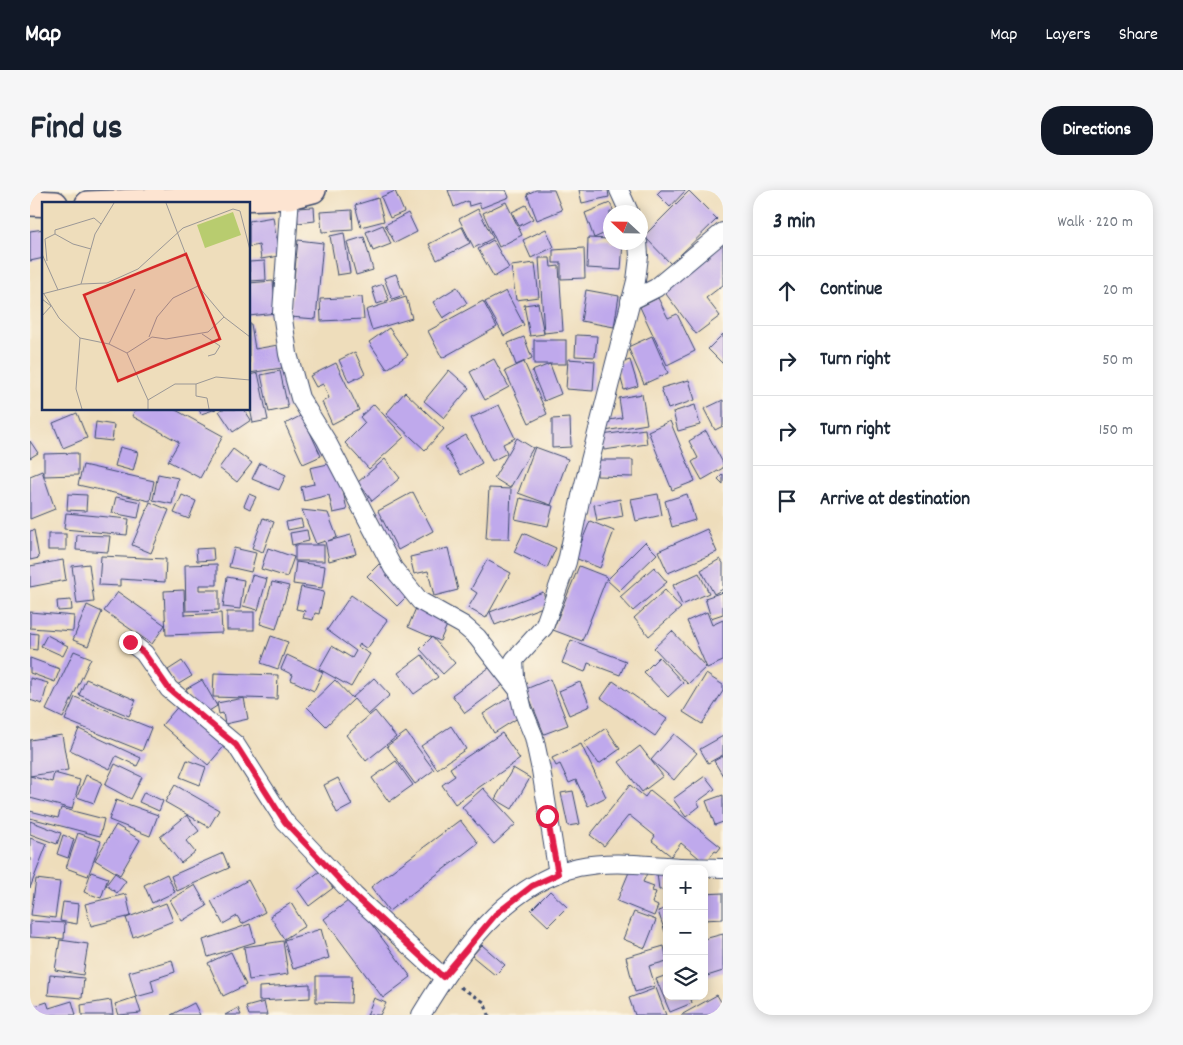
<!DOCTYPE html>
<meta charset="utf-8">
<style>
:root{--surface:#fff;--page:#f6f6f7;--text:#1f2937;--muted:#747a83;--line:#e0e1e3;--accent:#111827}
body{margin:0;font-family:Dekko,sans-serif;background:var(--page);color:var(--text)}
.controls{position:absolute;right:15px;bottom:15px;display:grid;overflow:hidden;border-radius:10px;box-shadow:0 2px 12px #0003}
.controls button{width:45px;height:45px;display:grid;place-items:center;padding:0;border:0;border-bottom:1px solid var(--line);background:var(--surface);color:var(--text);font:25px sans-serif}
.compass{position:absolute;left:573px;top:15px;width:45px;height:45px;border-radius:50%;background:var(--surface);box-shadow:0 2px 12px #0003;rotate:292deg}
.stop{position:absolute;width:15px;height:15px;margin:-11px;border:4px solid #e11d48;border-radius:50%;background:#fff}
.stop.end{background:#e11d48;border-color:#fff;box-shadow:0 1px 5px #0008}
.list{margin:0;padding:0;list-style:none}
h2{display:flex;justify-content:space-between;align-items:center;height:65px;margin:0;padding:0 20px;font-size:21px}
h2 small{font-size:16px;font-weight:400;color:var(--muted)}
.list li{display:grid;grid-template-columns:32px 1fr auto;gap:15px;align-items:center;box-sizing:border-box;height:70px;padding:0 20px;border-top:1px solid var(--line)}
.list b{display:block;font-size:19px;white-space:nowrap}
.list em{font-size:16px;font-style:normal;color:var(--muted)}
.icon{flex:none;width:28px;height:28px;fill:none;stroke:currentColor;stroke-width:2;stroke-linecap:round;stroke-linejoin:round}
.map{position:relative;flex:none;width:693px;height:825px;overflow:hidden;border-radius:20px}
header{display:flex;align-items:center;gap:30px;box-sizing:border-box;height:70px;padding:0 25px;background:var(--accent);color:#fff}
header strong{font-size:24px}
nav{display:flex;gap:28px;margin-inline-start:auto;font-size:18px}
.intro{display:flex;align-items:center;justify-content:space-between;box-sizing:border-box;height:120px;padding:0 30px}
h1{margin:0;font-size:35px}
.button{padding:12px 22px;border-radius:20px;background:var(--accent);color:#fff;font-size:18px;font-weight:700}
main{display:flex;gap:30px;padding:0 30px}
aside{flex:1;background:var(--surface);border-radius:20px;box-shadow:0 2px 12px #0003}
.map>svg:first-child{display:block}
.building{fill:#bfa9ec}
.lines{fill:none;stroke-linecap:round;stroke-linejoin:round}
.street-casing{stroke:#3b496c;stroke-width:20}
.secondary-casing{stroke:#3b496c;stroke-width:28}
.path{stroke:#3b496c;stroke-width:3;stroke-dasharray:4 4;stroke-linecap:butt}
.street{stroke:#fff;stroke-width:18}
.secondary{stroke:#fde4d1;stroke-width:25}
.route{stroke:#e11d48;stroke-width:6}
.inset-road{fill:none;stroke:#9a9796;stroke-width:1}
.view{fill:#d62828;fill-opacity:0.15;stroke:#d62828;stroke-width:2.5}
.inset-edge{fill:none;stroke:#1b2f5e;stroke-width:2.5}
</style>
<header>
<strong>Map</strong>
<nav><a>Map</a><a>Layers</a><a>Share</a></nav>
</header>
<div class="intro"><h1>Find us</h1><a class="button">Directions</a></div>
<main>
<div class="map">
<svg width="693" height="825" viewBox="0 0 693 825">
<rect width="100%" height="100%" fill="#fcf5e5"/>
<filter id="ink" filterUnits="userSpaceOnUse"><feTurbulence type="fractalNoise" baseFrequency=".02" numOctaves="2"/><feDisplacementMap in="SourceGraphic" scale="10" xChannelSelector="R" yChannelSelector="G"/><feConvolveMatrix kernelMatrix="1 2 1 2 8 2 1 2 1" color-interpolation-filters="sRGB"/></filter>
<filter id="wash" filterUnits="userSpaceOnUse"><feTurbulence type="fractalNoise" baseFrequency=".0096" numOctaves="4" result="noise"/><feDisplacementMap in="SourceGraphic" scale="20" xChannelSelector="R" yChannelSelector="G"/><feGaussianBlur stdDeviation="1.12" result="paint"/><feColorMatrix in="noise" values="0 0 0 0 0 0 0 0 0 0 0 0 0 0 0 0 0 1.4 0 .05"/><feComposite in="paint" operator="in"/></filter>
<g filter="url(#wash)">
<rect width="100%" height="100%" fill="#edb"/>
<g id="blocks">
<g class="building">
<path d="M418,0H476L479,7L451,18L449,13L439,16L438,11L424,17Z"/>
<path d="M506,0H524L532,20L507,30L497,4Z"/>
<path d="M549,0H578L579,7L552,13Z"/>
<path d="M631,0H656L640,17L627,4Z"/>
<path d="M365,1L374,22L360,28L351,7Z"/>
<path d="M659,1L687,29L641,74L614,46Z"/>
<path d="M348,8L354,31L331,37L325,15Z"/>
<path d="M476,12L492,45L469,57L453,23Z"/>
<path d="M580,13L584,22H580V41L564,48L555,23Z"/>
<path d="M496,15L503,29L489,36L482,22Z"/>
<path d="M284,17L285,31L268,33L267,18Z"/>
<path d="M448,19L463,48L444,58L429,29Z"/>
<path d="M322,20L323,40L292,42L290,22Z"/>
<path d="M378,23L387,42L365,53L355,35Z"/>
<path d="M243,27L249,66L231,69L229,55L219,57V31Z"/>
<path d="M353,35L361,54L343,61L336,42Z"/>
<path d="M432,37L440,53L407,70L399,54Z"/>
<path d="M14,39V68L0,71V41Z"/>
<path d="M516,39L524,57L501,68L493,50Z"/>
<path d="M314,43L320,83L307,85L300,46Z"/>
<path d="M334,47L343,80L326,85L317,52Z"/>
<path d="M558,48L580,49V52H593L591,80L557,78Z"/>
<path d="M268,50L293,53L286,129L260,127Z"/>
<path d="M463,50L479,78L464,87L448,59Z"/>
<path d="M693,54V95L676,108L690,126L666,144L633,100Z"/>
<path d="M554,58L555,88L531,89V73H523V60Z"/>
<path d="M509,68H520L521,77L529,76L533,141L514,143Z"/>
<path d="M235,71L236,90L220,91L219,72Z"/>
<path d="M505,73L509,107L486,110L481,76Z"/>
<path d="M366,84L374,105L362,109L354,88Z"/>
<path d="M243,91L246,123L219,126V93Z"/>
<path d="M353,94L359,110L347,114L342,98Z"/>
<path d="M427,97L437,113L413,128L403,112Z"/>
<path d="M556,100L589,106L584,137L551,131Z"/>
<path d="M476,101L494,135L474,146L455,112Z"/>
<path d="M332,107L334,129L291,131L290,109Z"/>
<path d="M376,107L382,128L342,140L336,120Z"/>
<path d="M628,108L638,128L647,124L665,161L637,175L610,117Z"/>
<path d="M453,111L467,137L412,168L398,141Z"/>
<path d="M508,113L514,144L500,146L494,115Z"/>
<path d="M219,134H221L225,159L248,155L252,178L219,183Z"/>
<path d="M359,138L378,165L357,179L339,152Z"/>
<path d="M693,144V174L678,159Z"/>
<path d="M546,145L567,146L565,167L545,166Z"/>
<path d="M622,146L638,183L614,194L598,157Z"/>
<path d="M494,147L502,168L486,175L478,153Z"/>
<rect x="504" y="150" width="32" height="24"/>
<path d="M325,162L335,184L319,192L309,170Z"/>
<path d="M464,169L479,197L455,210L440,182Z"/>
<path d="M538,169L565,171L563,201L536,199Z"/>
<path d="M600,170L608,196L594,200L587,174Z"/>
<path d="M494,172L517,224L499,233L475,181Z"/>
<path d="M306,173L329,220L302,234L292,212L299,208L293,194L286,197L280,186Z"/>
<path d="M520,174L531,204L514,211L502,181Z"/>
<path d="M419,180L439,198L414,228L394,211Z"/>
<path d="M250,181L258,218L239,222L231,185Z"/>
<path d="M228,183L238,230L223,233L219,214V185Z"/>
<path d="M659,190L665,210L638,219L631,198Z"/>
<path d="M375,202L414,239L395,260L356,224Z"/>
<path d="M612,204L617,234L575,241L573,231L592,228L589,208Z"/>
<path d="M693,210V236L685,240L674,219Z"/>
<path d="M344,214L374,247L339,279L315,253L335,233L330,227Z"/>
<path d="M469,215L485,248L473,254L477,263L462,271L441,228Z"/>
<path d="M665,215L670,235L648,241L643,222Z"/>
<path d="M106,219H144L193,246L170,288L138,271L149,252L102,226Z"/>
<path d="M169,219H186L171,224Z"/>
<path d="M192,219H214L221,230L203,242L189,221Z"/>
<path d="M47,223L57,248L33,258L23,233Z"/>
<path d="M272,225L291,266L273,274L255,234Z"/>
<path d="M540,228L541,257L522,258V229Z"/>
<path d="M640,231L665,291L642,300L618,241Z"/>
<path d="M66,232L84,235L82,251L64,249Z"/>
<path d="M615,239L617,254L574,260L572,245Z"/>
<path d="M676,241L693,273V278L672,290L662,272L668,268L659,251Z"/>
<path d="M436,245L452,273L431,285L415,257Z"/>
<path d="M487,248L503,258L480,298L464,288Z"/>
<path d="M0,251L8,263L0,268Z"/>
<path d="M90,257L108,262L103,281L85,276Z"/>
<path d="M505,257L538,269L521,315L488,303Z"/>
<path d="M203,259L222,273L207,292L189,278Z"/>
<path d="M48,263V285L14,286V264Z"/>
<path d="M355,269L370,288L342,311L328,292Z"/>
<path d="M567,270H603V287L567,286Z"/>
<path d="M307,272L317,320L303,323L299,305L274,311L271,297L284,294L280,278Z"/>
<path d="M230,273L256,285L249,300L222,289Z"/>
<path d="M53,275L124,291L120,311L48,295Z"/>
<path d="M12,281L25,319L0,329V286Z"/>
<path d="M128,284L148,288L142,314L123,310Z"/>
<path d="M693,284V294L688,289Z"/>
<path d="M459,298L481,299L479,349H456Z"/>
<path d="M383,302L403,341L368,360L348,321Z"/>
<path d="M38,304L57,305L56,321L37,320Z"/>
<path d="M219,304L226,307L220,319L214,316Z"/>
<path d="M628,304L632,325L606,331L601,309Z"/>
<path d="M657,304L665,330L642,337L635,311Z"/>
<path d="M152,305L166,311L159,329L144,323Z"/>
<path d="M86,307L111,312L108,328L82,323Z"/>
<path d="M490,308L523,316L518,336L485,329Z"/>
<path d="M590,309L593,326L567,331L564,315Z"/>
<path d="M120,312L139,320L121,363L102,355Z"/>
<path d="M272,320L298,323L307,347L298,351L321,345L326,364L299,371L295,351L286,354Z"/>
<path d="M36,323L99,329L97,345L34,339Z"/>
<path d="M233,328L244,332L233,362L222,358Z"/>
<path d="M271,329L273,337L258,340L256,332Z"/>
<path d="M560,331L584,341L570,378L545,368Z"/>
<path d="M677,339L687,362L638,383L628,361Z"/>
<path d="M4,340L9,368L0,370V341Z"/>
<path d="M277,340L279,351L262,355L260,343Z"/>
<path d="M493,343L526,358L517,378L484,362Z"/>
<rect x="18" y="344" width="18" height="16"/>
<path d="M47,345L80,346L78,362L46,360Z"/>
<path d="M615,352L627,364L589,401L577,390Z"/>
<rect x="265" y="355" width="29" height="16"/>
<path d="M183,358L184,370L167,371L166,359Z"/>
<path d="M204,358L226,363L221,382L199,377Z"/>
<path d="M238,358L264,367L257,387L231,379Z"/>
<path d="M418,358L428,400L404,406L398,381L384,384L380,367Z"/>
<path d="M71,366L136,369L135,392L90,389V396L69,395Z"/>
<path d="M690,369L693,373V399L684,404L671,380Z"/>
<path d="M33,370L36,390L0,397V376Z"/>
<path d="M457,370L481,383L456,428L438,418L447,403L441,399Z"/>
<path d="M266,372L295,376L292,398L263,394Z"/>
<path d="M59,374L64,412L47,414L42,376Z"/>
<path d="M187,374V395H169V400H189V420L156,421L155,375Z"/>
<path d="M349,374L379,404L367,416L337,386Z"/>
<path d="M549,376L577,387L552,451L523,440Z"/>
<path d="M624,377L637,392L603,421L590,407Z"/>
<path d="M669,383L679,403L652,415L643,395Z"/>
<path d="M222,385L237,389L228,420L213,416Z"/>
<path d="M197,387L214,390L210,419L193,417Z"/>
<path d="M242,392L259,396L246,439L230,434Z"/>
<path d="M271,397L294,402L289,424L285,423L283,430L273,428L275,421L266,419Z"/>
<path d="M154,400L155,425L191,423L192,443L136,445L134,401Z"/>
<path d="M635,400L651,418L619,446L604,428Z"/>
<path d="M88,402L135,435L122,454L74,421Z"/>
<path d="M513,402L518,415L465,435L460,422Z"/>
<path d="M693,402V424L681,428L675,408Z"/>
<path d="M321,405L357,430L337,459L330,454L328,457L340,464L321,497L289,479L302,456L322,468L326,461L297,440Z"/>
<path d="M41,410L42,420L28,421L27,411Z"/>
<path d="M57,415L72,422L58,456L43,450Z"/>
<path d="M386,418L418,433L410,451L378,437Z"/>
<path d="M0,422L44,426L43,441L0,438Z"/>
<rect x="197" y="422" width="27" height="18"/>
<path d="M677,422L682,435L693,430V471L677,478L657,431Z"/>
<path d="M642,441L676,477L658,494L624,458Z"/>
<path d="M0,443L8,444L7,460L0,459Z"/>
<path d="M17,445L38,456L33,466L11,456Z"/>
<path d="M241,446L258,452L248,479L231,473Z"/>
<path d="M402,447L425,473L413,484L390,459Z"/>
<path d="M541,450L596,471L590,485L558,473L555,482L532,473Z"/>
<path d="M44,461L61,468L33,528L16,520Z"/>
<path d="M257,465L293,482L284,501L261,490L263,485L251,479Z"/>
<path d="M392,465L408,487L384,504L368,483Z"/>
<path d="M629,467L653,493L638,507L614,482Z"/>
<path d="M0,468L30,479L25,492L0,483Z"/>
<path d="M152,471L162,486L147,495L138,480Z"/>
<path d="M460,477L473,495L435,523L422,505Z"/>
<path d="M184,483L248,485L247,509L183,507Z"/>
<path d="M676,484L693,495V501L672,534L653,522Z"/>
<path d="M0,488L18,493L12,514L0,510Z"/>
<path d="M344,488L360,505L338,525L324,509L296,536L277,517L305,490L322,508Z"/>
<path d="M56,489L106,510L99,526L49,505Z"/>
<path d="M520,489L538,535L514,544L496,499Z"/>
<path d="M172,490L187,516L171,526L156,499Z"/>
<path d="M583,491L637,529L625,546L571,508Z"/>
<path d="M550,492L560,516L539,525L529,501Z"/>
<path d="M45,507L121,538L112,561L35,530Z"/>
<path d="M480,507L491,526L464,543L453,524Z"/>
<path d="M214,508L218,529L195,534L193,523L189,524L187,513Z"/>
<path d="M151,513L197,553L178,575L132,535Z"/>
<path d="M345,521L366,547L336,571L316,545Z"/>
<path d="M421,536L436,559L407,579L391,556Z"/>
<path d="M576,538L590,559L569,574L554,553Z"/>
<path d="M49,539L111,568L107,576L86,566L80,579L40,560Z"/>
<path d="M376,542L404,580L385,594L357,556Z"/>
<path d="M472,543L490,569L425,614L412,595L425,586L420,578Z"/>
<path d="M644,544L667,563L644,590L621,570Z"/>
<path d="M32,545L38,580L0,586V550Z"/>
<path d="M693,546V565L678,573L670,559Z"/>
<path d="M551,554L576,607L558,616L546,590L539,593L530,574L526,576L522,568Z"/>
<path d="M610,556L633,586L612,602L589,572Z"/>
<path d="M693,566V586L684,571Z"/>
<path d="M157,570L176,577L170,595L150,587Z"/>
<path d="M366,571L383,595L359,612L342,588Z"/>
<path d="M85,574L112,587L101,609L75,595Z"/>
<path d="M483,578L500,588L482,619L465,609Z"/>
<path d="M24,583L50,590L42,619L0,608V586L22,592Z"/>
<path d="M56,585L72,592L64,613L47,607Z"/>
<path d="M675,586L685,599L667,612L670,616L656,627L643,609Z"/>
<path d="M308,588L322,615L307,623L294,595Z"/>
<path d="M145,595L189,620L179,637L135,612Z"/>
<path d="M600,595L615,607L620,600L691,657L687,662L685,661L675,673L651,653L641,666L622,651L625,646L599,625L574,656L560,645Z"/>
<path d="M453,598L486,634L464,654L432,617Z"/>
<path d="M543,601L550,634L538,636L531,603Z"/>
<path d="M114,602L133,611L129,621L109,612Z"/>
<path d="M693,605V632L685,635L676,611Z"/>
<path d="M86,610L128,625L120,646L79,630Z"/>
<path d="M31,618L74,629L70,646L0,628V621L28,628Z"/>
<path d="M157,625L169,641L156,651L165,662L151,673L130,647Z"/>
<path d="M430,630L448,653L359,721L341,697Z"/>
<path d="M0,631L31,643L27,654L0,644Z"/>
<path d="M86,635L110,650L90,685L65,670Z"/>
<path d="M48,643L71,651L58,686L36,678Z"/>
<path d="M33,645L44,649L38,668L27,664Z"/>
<path d="M0,648L17,654L0,698Z"/>
<path d="M193,663L199,678L147,701L141,686Z"/>
<path d="M602,675L618,681L613,692L624,696L622,701L626,702L622,713L628,716L624,726L587,711Z"/>
<path d="M290,681L303,698L279,716L267,699Z"/>
<path d="M637,681V699L629,700L627,683Z"/>
<path d="M61,682L78,688L71,708L54,702Z"/>
<path d="M85,683L96,691L87,703L76,695Z"/>
<path d="M137,684L145,702L122,713L114,695Z"/>
<path d="M6,689L30,692L25,728L1,725Z"/>
<path d="M218,690L235,722L212,734L207,726L193,734L181,711Z"/>
<path d="M165,695L177,716L152,731L140,710Z"/>
<path d="M520,701L537,717L518,736L501,720Z"/>
<path d="M693,703V729L674,730V704Z"/>
<path d="M96,704L101,726L61,736L55,714Z"/>
<path d="M322,708L381,787L353,808L294,729Z"/>
<path d="M33,712L49,714L47,734L30,731Z"/>
<path d="M136,713L143,731L103,747L96,728Z"/>
<path d="M261,713L275,736L254,749L240,726Z"/>
<path d="M637,718V742H635L628,721Z"/>
<path d="M604,722L626,730L615,758L593,749Z"/>
<path d="M0,731L35,733L34,749L0,747Z"/>
<path d="M220,734L225,752L178,767L173,750Z"/>
<path d="M291,739L299,768L263,779L254,750Z"/>
<path d="M693,744V781L674,787V749Z"/>
<path d="M30,750L58,754L53,785L25,780Z"/>
<path d="M253,751L258,784L219,790L214,757Z"/>
<path d="M452,755L475,775L465,785L442,766Z"/>
<path d="M634,756L637,771L619,776L625,796L605,802L596,767Z"/>
<path d="M201,762L216,795L193,806L178,773Z"/>
<path d="M142,770L145,782L121,790L124,802L106,807L99,782Z"/>
<path d="M20,785L54,788L52,808L18,805Z"/>
<path d="M637,785V806H660L662,813L640,822L626,789Z"/>
<path d="M286,786H322L321,813L286,812Z"/>
<path d="M280,794V808L229,811V797Z"/>
<path d="M626,798L636,825H605L599,808Z"/>
<path d="M687,805L693,815V825H651Z"/>
<path d="M106,807L111,823L89,825L85,814Z"/>
<path d="M344,808L356,813L350,825H337Z"/>
<path d="M81,810L83,825H52L51,815Z"/>
<path d="M42,811L46,825H4L2,817L17,812L19,818Z"/>
<path d="M234,812L237,825H219L216,817Z"/>
<path d="M164,813L170,825H141Z"/>
<path d="M208,818L211,825H195Z"/>
</g>
</g>
</g>
<g filter="url(#ink)">
<use href="#blocks" fill-opacity="0" stroke="#3b496c" stroke-width="1"/>
<g class="lines">
<g class="street-casing">
<g id="street">
<path d="M589,0L599,22"/>
<path d="M260,6L252,122L258,164L270,208L296,250L363,378L390,411L433,435L447,447L486,497"/>
<path d="M600,111L626,98L693,42"/>
<path d="M100,452L114,463L139,499L206,555L255,632L324,705L413,787"/>
<path d="M528,684L511,580L504,547L493,520L485,487L484,470L514,437L537,372L551,306L606,91L609,66L608,52"/>
<path d="M391,825C427,765 475,694 548,677C577,671 607,674 636,676C655,678 674,677 693,678"/>
</g>
</g>
<g class="secondary-casing">
<g id="secondary">
<path d="M0,13L25,14"/>
<path d="M58,14L260,6L283,0"/>
</g>
</g>
<path class="path" d="M430,797L454,812L459,825"/>
<use href="#street" class="street"/>
<use href="#secondary" class="secondary"/>
</g>
</g>
<g class="lines" filter="url(#ink)">
<path class="route" d="M100,452L114,463L139,499L206,555L255,632L324,705L413,787L466,724L502,696L528,684L517,626"/>
</g>
<g transform="translate(12 12)">
<rect width="208" height="208" fill="#edb"/>
<path d="M191,10L199,33L163,46L155,23Z" fill="#b8cc6f"/>
<path class="inset-road" d="M124,1L156,84L182,115L208,135M49,47L31,42L13,32V28L52,16L59,22M0,52L16,88M5,59L3,37L13,32M39,82L53,32L72,1M0,92L39,82L65,81L96,67L141,26L191,7L198,9L208,48M2,92L17,116L38,136L67,142L85,151L106,198V207M0,97L9,104L0,114M160,132L178,144L173,152L166,154M107,135L115,115L131,96L156,84M38,136L34,187L40,207M67,142L93,87M85,151L110,135L124,137L166,130L182,115M154,182V194L165,196L167,207M106,198L133,182H154L174,175L208,178"/>
<path class="view" d="M144,52L178,137L76,179L42,93Z"/>
<rect width="208" height="208" class="inset-edge"/>
</g>
</svg>
<div class="controls">
<button>+</button>
<button>−</button>
<button><svg class="icon" aria-label="layers" viewBox="0 0 24 24"><path d="M12 4l9 5-9 5-9-5zM3 14l9 5 9-5"/></svg></button>
</div>
<svg class="compass" viewBox="-18 -18 36 36"><path d="M0-13l5 13h-10z" fill="#e53935"/><path d="M0 13l5-13h-10z" fill="#747a83"/></svg>
<div class="stop" style="left:517px;top:626px"></div>
<div class="stop end" style="left:100px;top:452px"></div>
</div>
<aside>
<h2>3 min<small>Walk · 220 m</small></h2>
<ul class="list">
<li><svg class="icon" aria-label="ahead" viewBox="0 0 24 24"><path d="M12 20V5M6 11l6-6 6 6"/></svg><div><b>Continue</b></div><em>20 m</em></li>
<li><svg class="icon" aria-label="right" viewBox="0 0 24 24"><path d="M7 20v-9h11M14 6l5 5-5 5"/></svg><div><b>Turn right</b></div><em>50 m</em></li>
<li><svg class="icon" aria-label="right" viewBox="0 0 24 24"><path d="M7 20v-9h11M14 6l5 5-5 5"/></svg><div><b>Turn right</b></div><em>150 m</em></li>
<li><svg class="icon" aria-label="arrive" viewBox="0 0 24 24"><path d="M6 21V4h12l-3 4 3 4H6"/></svg><div><b>Arrive at destination</b></div></li>
</ul>
</aside>
</main>
